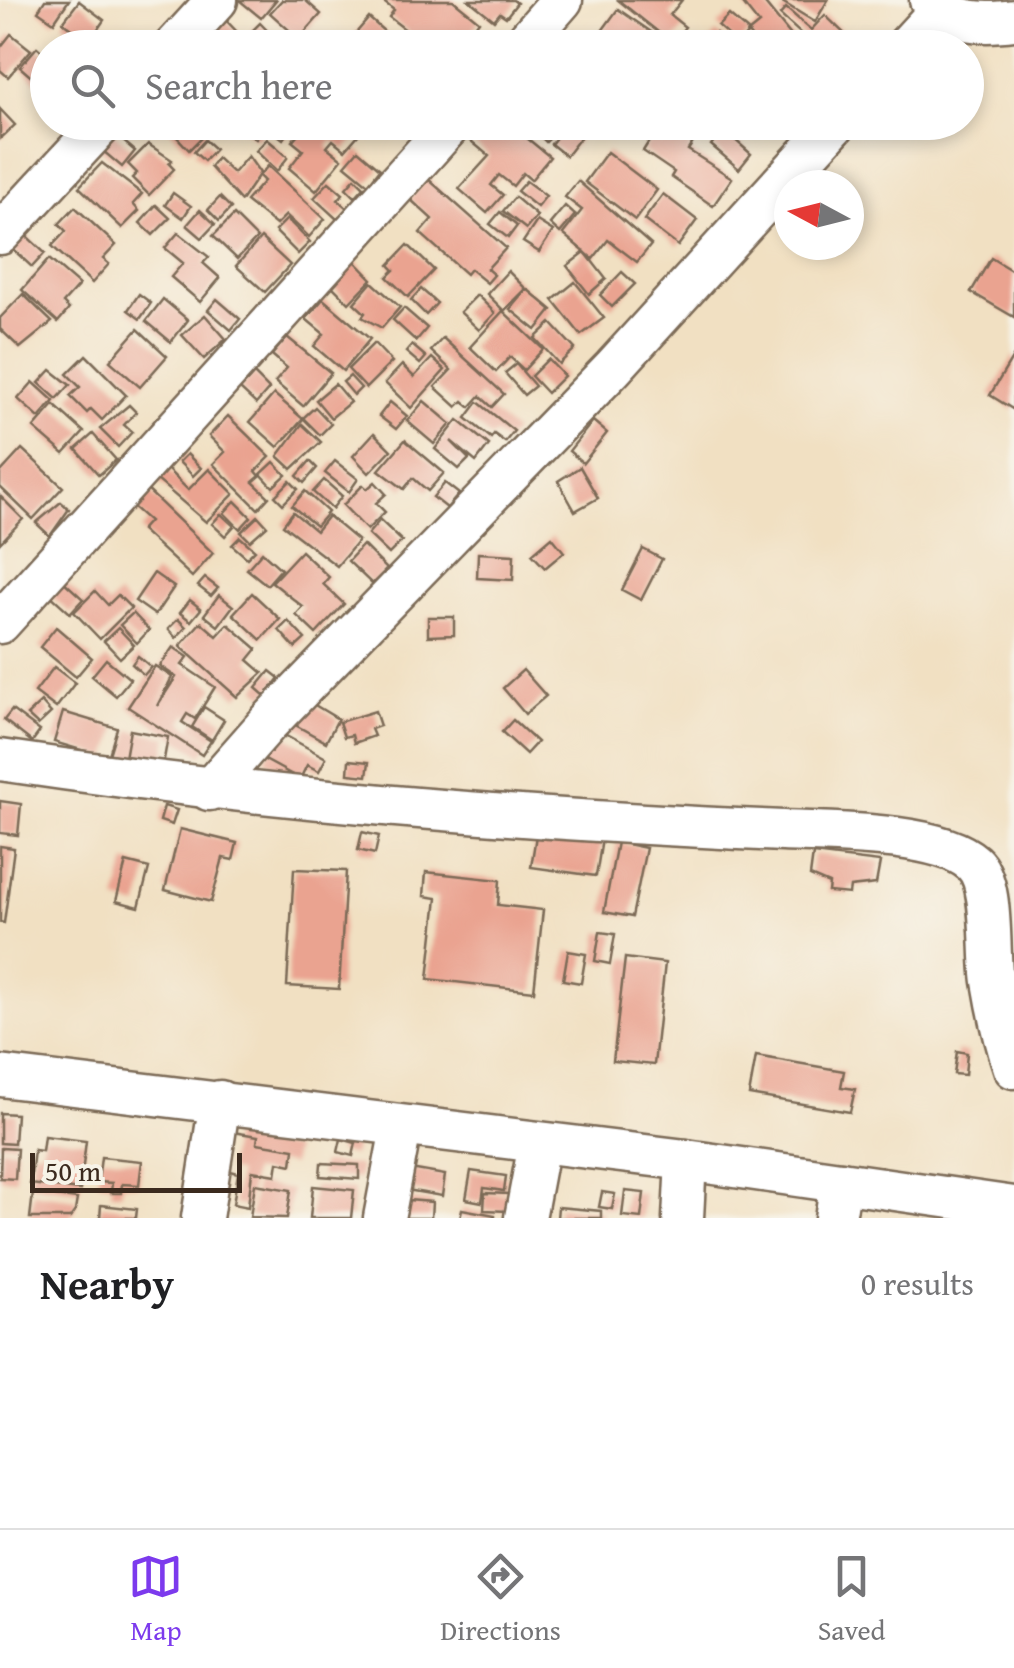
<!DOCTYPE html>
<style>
:root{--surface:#fff;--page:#f2f2f2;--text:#202124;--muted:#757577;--line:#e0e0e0;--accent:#7c3aed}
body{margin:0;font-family:"Gentium Book Plus",serif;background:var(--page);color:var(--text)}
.compass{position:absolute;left:774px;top:170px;width:90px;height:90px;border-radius:50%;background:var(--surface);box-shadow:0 5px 15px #0003;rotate:277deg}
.scale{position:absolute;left:30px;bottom:25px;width:212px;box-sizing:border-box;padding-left:10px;border:5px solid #3b2a1e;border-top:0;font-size:28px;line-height:35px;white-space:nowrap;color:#3b2a1e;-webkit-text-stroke:8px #f7f3e8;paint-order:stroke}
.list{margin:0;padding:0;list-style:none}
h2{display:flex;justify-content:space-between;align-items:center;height:130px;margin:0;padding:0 40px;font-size:42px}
h2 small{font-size:32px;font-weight:400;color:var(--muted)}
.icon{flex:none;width:55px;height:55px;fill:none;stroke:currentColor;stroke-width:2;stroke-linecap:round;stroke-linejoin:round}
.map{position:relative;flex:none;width:1014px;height:1218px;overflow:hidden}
.search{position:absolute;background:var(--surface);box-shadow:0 5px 15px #0003;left:30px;right:30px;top:30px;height:110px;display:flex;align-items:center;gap:25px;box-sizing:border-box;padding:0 35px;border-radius:55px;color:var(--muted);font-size:38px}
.sheet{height:310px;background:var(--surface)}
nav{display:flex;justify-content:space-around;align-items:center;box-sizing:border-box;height:140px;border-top:2px solid var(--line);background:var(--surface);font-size:28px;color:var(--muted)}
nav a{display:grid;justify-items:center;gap:5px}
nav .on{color:var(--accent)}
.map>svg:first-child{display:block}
.building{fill:#eaa390}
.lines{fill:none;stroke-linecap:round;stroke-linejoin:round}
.minor-casing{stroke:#7b6a57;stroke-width:45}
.minor{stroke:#fff;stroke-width:40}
</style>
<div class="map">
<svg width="1014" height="1218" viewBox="0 0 1014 1218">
<rect width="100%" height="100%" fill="#f7f3e8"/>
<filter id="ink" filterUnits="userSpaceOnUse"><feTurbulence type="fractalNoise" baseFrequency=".01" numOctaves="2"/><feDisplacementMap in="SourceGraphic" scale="20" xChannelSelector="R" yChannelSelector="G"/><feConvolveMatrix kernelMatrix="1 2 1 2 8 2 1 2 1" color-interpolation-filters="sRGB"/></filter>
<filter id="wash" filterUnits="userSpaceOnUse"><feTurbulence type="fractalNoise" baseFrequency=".0048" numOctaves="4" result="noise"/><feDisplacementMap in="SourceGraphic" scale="40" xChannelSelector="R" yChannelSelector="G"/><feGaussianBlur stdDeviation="2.25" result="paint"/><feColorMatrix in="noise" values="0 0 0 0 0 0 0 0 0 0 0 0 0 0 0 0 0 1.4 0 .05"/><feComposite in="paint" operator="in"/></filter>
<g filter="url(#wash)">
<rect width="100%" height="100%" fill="#f1e0c2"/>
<g id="blocks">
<g class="building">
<path d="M45,0H69L54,22L38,11Z"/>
<path d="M239,0H276L261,18Z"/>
<path d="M282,0H305L321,14L299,39L270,13Z"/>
<path d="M381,0H453L479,21L459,48H429L389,17L394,10Z"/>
<path d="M469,0H513L517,3L506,17L500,13L494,20Z"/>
<path d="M618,0H682L670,15L685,27L672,43Z"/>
<path d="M740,0H762L797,43L792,48H760L748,33L759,24Z"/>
<path d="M779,0H828L815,22Z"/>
<path d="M79,1L104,20L89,42L63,22Z"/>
<path d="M786,8L811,30L825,15L850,39L842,48H830L816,34L810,42L780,15Z"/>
<path d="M618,9L660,38L653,48L645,43L642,48H607L596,39Z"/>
<path d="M220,14L240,35L227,48L205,29Z"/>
<path d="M729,15L749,32L738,44L718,26Z"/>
<path d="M369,18L385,32L380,40L389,48H356L349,41Z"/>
<path d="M260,23L284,48H235Z"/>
<path d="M555,24L578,40L573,48H552L543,41Z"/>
<path d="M716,33L736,48H705Z"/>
<path d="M11,34L31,50L8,77L0,70V48Z"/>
<path d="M37,47L48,57L45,89L20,67Z"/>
<path d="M0,109L15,125L0,139Z"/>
<path d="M163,122H217L189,150Z"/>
<path d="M243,122H252L263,131L256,139L240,126Z"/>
<path d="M261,122H295L283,139Z"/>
<path d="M319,122H360L365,127L345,150L333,140L327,147L342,159L316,191L289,168L303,150L292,141L304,127L311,133Z"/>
<path d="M476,122H487L503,135L511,125L550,157L531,180L523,173L513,186L499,175L491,185L503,195L487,213L459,189L489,156L465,136Z"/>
<path d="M526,122H566L546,142Z"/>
<path d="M634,122H673L696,138L688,150L732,178L713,206L671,177L674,172L643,151L653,135Z"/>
<path d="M565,126L580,138L566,156L551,144Z"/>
<path d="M109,129L135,151L122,167L96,145Z"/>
<path d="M723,129L751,154L739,169L711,145Z"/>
<path d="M267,139L288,157L277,171L256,151Z"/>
<path d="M205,140L215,149L204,161L194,152Z"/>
<path d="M148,144L172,160L169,164L174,169L149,195L132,178L137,173L128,164Z"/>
<path d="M358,150L380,169L368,184L345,165Z"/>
<path d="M607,152L657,190L635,220L585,182Z"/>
<path d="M248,156L260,173L241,201L210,167L217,158L233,173Z"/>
<path d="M102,163L142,194L133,204L139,211L122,228L79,187Z"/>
<path d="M268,166L325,219L309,237L286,215L276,225L246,201L264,181L259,176Z"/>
<path d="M355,178L364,187L355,197L346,188Z"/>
<path d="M427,178L506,248L487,269L494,275L487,283L470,269L466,274L420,233L432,219L410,199Z"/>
<path d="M526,181L546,196L537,207L517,191Z"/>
<path d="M578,181L651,245L637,262L608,240L593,259L563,234L582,210L565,197Z"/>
<path d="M329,182L343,194L338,200L348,209L338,220L314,198Z"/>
<path d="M173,193L191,206L183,218L165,205Z"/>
<path d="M663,194L697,220L678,246L644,220Z"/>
<path d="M220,197L231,208L219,221L208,210Z"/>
<path d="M515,197L537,216L526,229L503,211Z"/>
<path d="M156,205L170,218L153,235L140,223Z"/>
<path d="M565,206L575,215L560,233L550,224Z"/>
<path d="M75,207L116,245L103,259L109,264L92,283L52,246L66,231L59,224Z"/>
<path d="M200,210L215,224L202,238L187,225Z"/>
<path d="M500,212L517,226L508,238L490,224Z"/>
<path d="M234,215L257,238L237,259L213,236Z"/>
<path d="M287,219L310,242L298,254L275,231Z"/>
<path d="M537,221L553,231L539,252L523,242Z"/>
<path d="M19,229L45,253L32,267L6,243Z"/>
<path d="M178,233L209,257L203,263L220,278L200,302L171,277L183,263L165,248Z"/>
<path d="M261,238L290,265L265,292L236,266Z"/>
<path d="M408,245L434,270L408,297L387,277L394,270L389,265Z"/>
<path d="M585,252L606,279L589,294L567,266Z"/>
<path d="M351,257L372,279L349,303L327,281Z"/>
<path d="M991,258L1014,272V317L971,292Z"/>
<path d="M49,259L79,285L63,303L69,309L58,322L22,290Z"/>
<path d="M508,271L526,289L504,311L487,294Z"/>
<path d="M622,272L635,284L612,307L600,295Z"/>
<path d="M372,282L400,307L382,328L362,317L365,313L354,303Z"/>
<path d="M575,282L604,318L581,335L553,300Z"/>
<path d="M421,289L437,303L426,315L411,300Z"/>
<path d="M527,289L552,310L536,330L510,309Z"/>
<path d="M23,294L52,322L20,348L0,329V318Z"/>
<path d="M139,294L151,303L140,319L128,310Z"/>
<path d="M477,295L495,313L479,330L460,312Z"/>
<path d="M163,299L188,320L171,342L146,321Z"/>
<path d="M217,299L240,319L231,330L208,310Z"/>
<path d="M323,299L370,339L343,371L314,346L324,334L306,319Z"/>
<path d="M404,308L427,328L416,341L393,320Z"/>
<path d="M503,311L543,349L524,370L510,357L496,372L470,347Z"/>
<path d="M205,315L226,339L204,359L182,335Z"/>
<path d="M551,323L575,349L559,364L535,338Z"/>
<path d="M138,329L167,356L140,387L110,361Z"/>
<path d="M287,337L331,373L303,406L275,382L287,368L272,355Z"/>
<path d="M443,338L504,394L492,407L480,396L470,407L463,401L457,407L435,387L451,370L431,351Z"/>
<path d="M374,343L392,362L366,388L348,369Z"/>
<path d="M412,345L426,357L420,364L406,352Z"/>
<path d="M86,355L126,395L102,420L91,409L87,413L70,396L80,387L67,374Z"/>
<path d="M1014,355V410L990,395Z"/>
<path d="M432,358L445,370L411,408L385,383L402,365L414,377Z"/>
<path d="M548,359L564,376L547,393L531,376Z"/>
<path d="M516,364L535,386L524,395L505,373Z"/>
<path d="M51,370L70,385L57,399L39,383Z"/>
<path d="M254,374L269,389L256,404L240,389Z"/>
<path d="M350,376L361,388L354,395L343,382Z"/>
<path d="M33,382L54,401L39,418L18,399Z"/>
<path d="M335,384L350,402L331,418L316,400Z"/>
<path d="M274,394L303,419L278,447L250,422Z"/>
<path d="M424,401L451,424L434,444L407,421Z"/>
<path d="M390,402L407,416L396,429L379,416Z"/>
<path d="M478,402L514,431L505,442L494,434L491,438L466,418Z"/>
<path d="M54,405L84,432L64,454L34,428Z"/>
<path d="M129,405L136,412L124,425L132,432L118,447L100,429Z"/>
<path d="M315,407L331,424L320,435L303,418Z"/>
<path d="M228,416L270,457L256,471L260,476L253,482L269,497L258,509L213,464L225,452L209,436Z"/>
<path d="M458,420L489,445L476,462L451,441L469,459L459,469L435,449Z"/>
<path d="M593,421L607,433L583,463L569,451Z"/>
<path d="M302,424L321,442L292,469L278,456Z"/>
<path d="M374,433L391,450L369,473L353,456Z"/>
<path d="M93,434L116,460L99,475L76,449Z"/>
<path d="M405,440L444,473L428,491L413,478L404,489L379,470Z"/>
<path d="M22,449L63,487L33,519L0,487V473Z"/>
<path d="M187,454L201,468L193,476L179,462Z"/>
<path d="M310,461L317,468L304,483L297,476Z"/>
<path d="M335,461L358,479L349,492L325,473Z"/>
<path d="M274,462L286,475L273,487L261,474Z"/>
<path d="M580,467L598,498L575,511L558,481Z"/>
<path d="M167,469L188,490L209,469L234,494L206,522L157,480Z"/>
<path d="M324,480L342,496L332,509L313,492Z"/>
<path d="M290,481L298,489L283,504L275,496Z"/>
<path d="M139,482L213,553L192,577L141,530L149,521L124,499Z"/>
<path d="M375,482L386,494L376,503L385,512L367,530L343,505L363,485L367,489Z"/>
<path d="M445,483L459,494L447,508L433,497Z"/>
<path d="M305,491L328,512L316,526L292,506Z"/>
<path d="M0,496L23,519L0,543Z"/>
<path d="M235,501L251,517L240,529L224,513Z"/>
<path d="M61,502L69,509L50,536L36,523Z"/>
<path d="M293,512L316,531L328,516L358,541L337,566L283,525Z"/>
<path d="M221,514L234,526L225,536L212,524Z"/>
<path d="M258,516L267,526L250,541L241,532Z"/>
<path d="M380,520L402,541L389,554L368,534Z"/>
<path d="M240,537L255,550L247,558L232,545Z"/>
<path d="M552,537L564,552L545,568L532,554Z"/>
<path d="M363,545L387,569L372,584L348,561Z"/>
<path d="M643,549L662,559L641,600L622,590Z"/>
<path d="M301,551L329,577L323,584L344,604L316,634L296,615L303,607L272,582Z"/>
<path d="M262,552L281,569L267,585L247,569Z"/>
<path d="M478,553L514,555L513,580L477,578Z"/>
<path d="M154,573L174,587L155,615L135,601Z"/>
<path d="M205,578L218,588L211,596L198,586Z"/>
<path d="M62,580L83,599L70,613L49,594Z"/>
<path d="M95,591L108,605L118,595L131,608L100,639L74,612Z"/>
<path d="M252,593L280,619L261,640L233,614Z"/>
<path d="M219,595L233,606L218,626L204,615Z"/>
<path d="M190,600L201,609L191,621L180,613Z"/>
<path d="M133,613L149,630L137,643L120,625Z"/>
<path d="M428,617H454V635L428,636Z"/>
<path d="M178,619L186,627L176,638L168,629Z"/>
<path d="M288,621L305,639L295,648L279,630Z"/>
<path d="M201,622L217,636L228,624L257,649L248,660L263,673L237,697L180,646Z"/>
<path d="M56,627L92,658L76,677L40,647Z"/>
<path d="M118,628L134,645L120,658L104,641Z"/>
<path d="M173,647L188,657L182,665L215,687L195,719L187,714L182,722L211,741L202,755L128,707L155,666L172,677L157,706L176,677L160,666Z"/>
<path d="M138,656L151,667L144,675L132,664Z"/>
<path d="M106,659L130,679L116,696L92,676Z"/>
<path d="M54,667L75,683L56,708L35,692Z"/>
<path d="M523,670L546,696L525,714L503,688Z"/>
<path d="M270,671L279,678L265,696L256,688Z"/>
<path d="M303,698L338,719L326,742L290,722Z"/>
<path d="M41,702L51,713L38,725L27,715Z"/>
<path d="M204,707L224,720L212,740L192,727Z"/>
<path d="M12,710L40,731L32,742L4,720Z"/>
<path d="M375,711L380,726L371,729L374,736L354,743L352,735L344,737L339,722Z"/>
<path d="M63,712L117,728L108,758L54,742Z"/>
<path d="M513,720L537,742L526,754L502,732Z"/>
<path d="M130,730L168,737L163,765L125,758Z"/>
<path d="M279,732L326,758L319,771L307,765L300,779L265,760Z"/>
<path d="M349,760L369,762L367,776L348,774Z"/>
<path d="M0,801L21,804L18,835L0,833Z"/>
<path d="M164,806L177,810L172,825L160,821Z"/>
<path d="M180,829L237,843L233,860L223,858L211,902L165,890Z"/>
<path d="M537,829L602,839L596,876L531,867Z"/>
<path d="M362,832L379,836L375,854L358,850Z"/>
<path d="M617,842L646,848L632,917L604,912Z"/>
<path d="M0,846L14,848L4,923L0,922Z"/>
<path d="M813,854L880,862L876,884L850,887L849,894L828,892L829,884L810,876Z"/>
<path d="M126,862L149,868L139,907L116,901Z"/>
<path d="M294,869L346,871L339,989L287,986Z"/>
<path d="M426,872L500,880L498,905L543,910L534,991L428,979L437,898L424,896Z"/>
<path d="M600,932L615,934L610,964L595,961Z"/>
<path d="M568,951L586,954L581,983L563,980Z"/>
<path d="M625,958L665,963L654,1065L613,1061Z"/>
<path d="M957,1051L967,1053L965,1075L954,1074Z"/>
<path d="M756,1056L844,1071L841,1087L855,1089L850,1112L749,1095Z"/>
<path d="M0,1113L16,1114L14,1144L0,1143Z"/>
<path d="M233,1132L258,1136L257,1143L294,1149L292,1165L278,1162L276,1175L252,1171L248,1207L233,1204L238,1173L227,1170Z"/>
<path d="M44,1136L86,1141L80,1190L30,1184L34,1150L42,1151Z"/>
<path d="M341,1139L356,1143L353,1156L338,1152Z"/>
<path d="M1,1148L17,1149L15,1179L0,1178Z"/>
<path d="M101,1157L142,1161L139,1185L122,1184L121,1193H111L112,1183L98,1182Z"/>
<path d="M321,1163L359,1165V1179L320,1176Z"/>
<path d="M399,1167L445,1175L442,1196L395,1188Z"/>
<path d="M471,1171L506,1176L504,1191L484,1188L482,1202L466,1199Z"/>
<path d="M255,1184L291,1190L287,1218L250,1217Z"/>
<path d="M313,1186L354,1190L351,1218H310Z"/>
<path d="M625,1191L644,1193L641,1218L622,1216Z"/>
<path d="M602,1192L615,1194L612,1209L599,1207Z"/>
<path d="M33,1193L77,1199L75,1211L70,1218H30Z"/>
<path d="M485,1193L509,1194L508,1211L484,1210Z"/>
<path d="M395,1199L432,1202L431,1218H392Z"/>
<path d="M101,1205L137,1209L136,1218H100Z"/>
<path d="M558,1207L601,1211V1218H557Z"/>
<path d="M462,1209L495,1215V1218H460Z"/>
</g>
</g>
</g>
<g filter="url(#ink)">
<use href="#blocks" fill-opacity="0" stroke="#7b6a57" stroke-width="2.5"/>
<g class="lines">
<g class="minor-casing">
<g id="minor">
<path d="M930,0C954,24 983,24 1014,20"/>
<path d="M173,48L217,0"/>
<path d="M520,48L562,0"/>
<path d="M905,48L940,10"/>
<path d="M0,234L104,122"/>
<path d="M0,623L453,122"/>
<path d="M0,760C261,799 519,819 783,831C830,833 939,832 973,863C995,883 988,951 993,981C998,1011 1004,1039 1014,1068"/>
<path d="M209,790L268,723L613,368L837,122"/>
<path d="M0,1076L686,1160L1014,1207"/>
<path d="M202,1218L220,1101"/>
<path d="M384,1218L401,1128"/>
<path d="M525,1218L539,1144"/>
<path d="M683,1218L686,1160"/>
<path d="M835,1218L841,1182"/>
</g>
</g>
<use href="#minor" class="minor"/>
</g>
</g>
</svg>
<svg class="compass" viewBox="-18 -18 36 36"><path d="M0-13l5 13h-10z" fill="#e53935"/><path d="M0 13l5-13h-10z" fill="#757577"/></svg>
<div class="scale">50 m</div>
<div class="search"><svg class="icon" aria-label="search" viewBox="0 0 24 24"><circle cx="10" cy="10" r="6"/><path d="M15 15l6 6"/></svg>Search here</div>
</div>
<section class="sheet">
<h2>Nearby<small>0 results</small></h2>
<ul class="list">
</ul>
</section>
<nav>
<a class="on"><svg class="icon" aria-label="map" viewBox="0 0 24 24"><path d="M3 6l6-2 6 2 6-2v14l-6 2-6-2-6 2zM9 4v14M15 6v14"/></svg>Map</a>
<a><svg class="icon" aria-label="directions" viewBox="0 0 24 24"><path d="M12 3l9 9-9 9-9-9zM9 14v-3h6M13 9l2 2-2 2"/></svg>Directions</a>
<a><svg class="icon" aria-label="saved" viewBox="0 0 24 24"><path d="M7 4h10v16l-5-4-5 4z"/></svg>Saved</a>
</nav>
